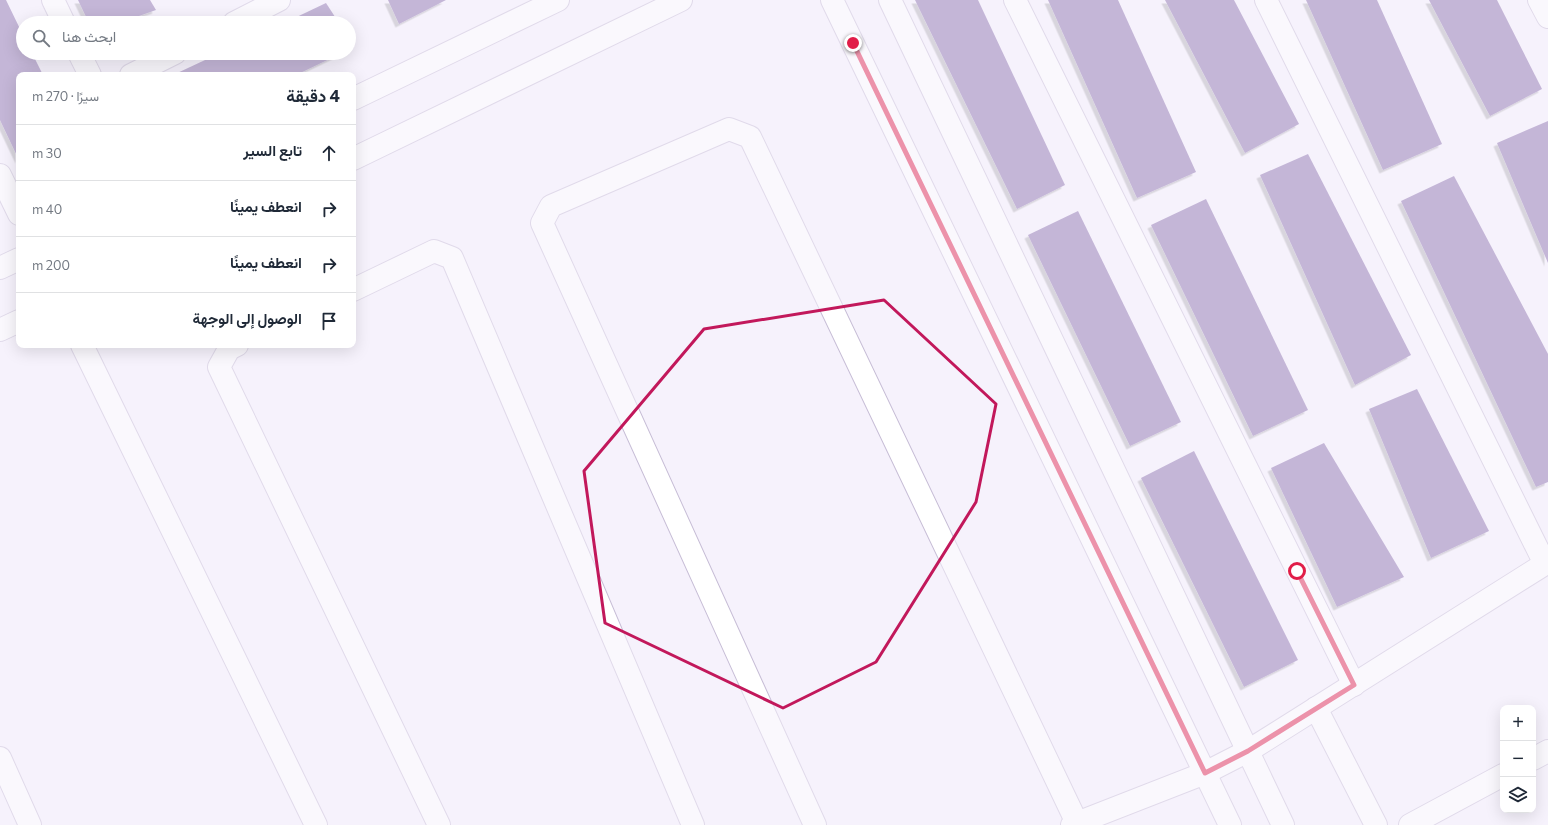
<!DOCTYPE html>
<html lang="ar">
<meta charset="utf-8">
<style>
:root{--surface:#fff;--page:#f6f6f7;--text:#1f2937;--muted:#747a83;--line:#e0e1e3}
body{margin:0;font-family:Commissioner,Vazirmatn,sans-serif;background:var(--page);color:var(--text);direction:rtl}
.controls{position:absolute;right:12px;bottom:12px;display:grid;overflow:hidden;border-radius:8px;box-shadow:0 4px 16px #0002}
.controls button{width:36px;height:36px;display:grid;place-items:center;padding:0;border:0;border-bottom:1px solid var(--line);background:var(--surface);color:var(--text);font:20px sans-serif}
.stop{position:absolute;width:12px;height:12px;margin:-9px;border:3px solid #e11d48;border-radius:50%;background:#fff}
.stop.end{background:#e11d48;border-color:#fff;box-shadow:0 1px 4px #0008}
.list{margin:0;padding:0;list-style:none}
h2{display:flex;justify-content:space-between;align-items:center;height:52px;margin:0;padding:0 16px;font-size:17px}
h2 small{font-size:13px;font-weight:400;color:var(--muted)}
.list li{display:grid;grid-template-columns:26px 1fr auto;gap:12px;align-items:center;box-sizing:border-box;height:56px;padding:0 16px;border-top:1px solid var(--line)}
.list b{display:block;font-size:15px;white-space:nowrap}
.list em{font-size:13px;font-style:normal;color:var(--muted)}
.icon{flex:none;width:22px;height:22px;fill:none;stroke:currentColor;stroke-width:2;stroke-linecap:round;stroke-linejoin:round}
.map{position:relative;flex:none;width:1548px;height:825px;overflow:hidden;direction:ltr}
.search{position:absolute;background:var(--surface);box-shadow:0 4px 16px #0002;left:16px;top:16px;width:340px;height:44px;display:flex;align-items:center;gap:10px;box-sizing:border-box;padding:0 14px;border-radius:22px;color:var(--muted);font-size:15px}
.panel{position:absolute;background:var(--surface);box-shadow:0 4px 16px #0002;left:16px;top:72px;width:340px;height:276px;border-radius:8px;direction:rtl}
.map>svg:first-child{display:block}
.building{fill:#886dac;filter:url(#shadow)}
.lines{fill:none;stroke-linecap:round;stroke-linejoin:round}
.minor-casing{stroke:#c7bdd6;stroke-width:24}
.minor{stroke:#fff;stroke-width:22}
.route{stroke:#e11d48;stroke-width:5}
.marked{fill:none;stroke:#c2185b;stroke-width:3;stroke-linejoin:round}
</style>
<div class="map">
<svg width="1548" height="825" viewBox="0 0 1548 825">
<defs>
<filter id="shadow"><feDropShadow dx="-3.5" dy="3.5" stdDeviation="0" flood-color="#0004"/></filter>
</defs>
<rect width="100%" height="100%" fill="#f6f2fc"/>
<g class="building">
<path d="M0,0H6L23,35V53H32L43,75H19V160L0,120Z"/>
<path d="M78,0H150L156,10L119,23H89Z"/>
<path d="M388,0H446L399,24Z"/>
<path d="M915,0H978L1065,185L1017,209Z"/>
<path d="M1048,0H1118L1196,172L1137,198Z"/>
<path d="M1165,0H1234L1299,124L1245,153Z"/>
<path d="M1306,0H1377L1442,144L1383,170Z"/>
<path d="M1429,0H1497L1542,89L1490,116Z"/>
<path d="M326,3L339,23H284Z"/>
<path d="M349,39L354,47L349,50Z"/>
<path d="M220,53H342L296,75H173Z"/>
<path d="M1548,121V263L1497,143Z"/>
<path d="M1308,154L1411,355L1355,385L1260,175Z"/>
<path d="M1454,176L1548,354V482L1536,487L1401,201Z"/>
<path d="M1206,199L1308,410L1253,436L1151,225Z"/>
<path d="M1078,211L1181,422L1130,446L1028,235Z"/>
<path d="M1417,389L1489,531L1431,558L1369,409Z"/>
<path d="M1324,443L1404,577L1337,607L1271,468Z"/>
<path d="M1194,451L1298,660L1244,687L1141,478Z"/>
</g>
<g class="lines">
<g class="minor-casing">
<g id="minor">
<path d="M53,0L64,23"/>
<path d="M832,0L1230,825"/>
<path d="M890,0L1283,825"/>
<path d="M1015,0L1354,685"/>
<path d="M1266,0L1545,564"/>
<path d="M1539,0L1548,17"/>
<path d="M234,23L279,0"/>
<path d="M79,53L90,75"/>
<path d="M131,75L175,53"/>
<path d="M353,99L558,0"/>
<path d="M353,159L681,0"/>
<path d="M0,175L19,214"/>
<path d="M0,268L19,259"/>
<path d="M353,290L434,251L452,258L693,825"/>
<path d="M0,330L19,321"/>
<path d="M82,345L316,825"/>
<path d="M237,345L229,349L219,367L439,825"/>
<path d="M1316,708L1376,825"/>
<path d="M0,758L30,825"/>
<path d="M1533,759L1548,751"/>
<path d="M815,825L542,223L551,206L729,129L750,137L1077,823"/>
<path d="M1072,825L1205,773L1248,751L1548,562"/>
<path d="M1410,825L1503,775"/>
</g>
</g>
<use href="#minor" class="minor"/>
</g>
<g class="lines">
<path class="route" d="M853,43L1205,773L1248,751L1354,685L1297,571"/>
</g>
<path d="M0 0H1548V825H0ZM884,300L996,404L976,502L876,662L783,708L605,623L584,471L704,329Z" fill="#f6f2fc" fill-opacity=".55" fill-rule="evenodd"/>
<path class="marked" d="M884,300L996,404L976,502L876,662L783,708L605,623L584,471L704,329Z"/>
</svg>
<div class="controls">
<button>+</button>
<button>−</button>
<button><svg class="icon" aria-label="layers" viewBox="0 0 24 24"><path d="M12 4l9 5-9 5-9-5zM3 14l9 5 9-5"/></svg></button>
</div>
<div class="stop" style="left:1297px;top:571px"></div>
<div class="stop end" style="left:853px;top:43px"></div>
<div class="search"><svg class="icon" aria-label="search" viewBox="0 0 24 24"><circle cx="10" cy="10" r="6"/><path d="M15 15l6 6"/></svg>ابحث هنا</div>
<section class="panel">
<h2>4 دقيقة<small>سيرًا · 270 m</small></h2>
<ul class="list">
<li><svg class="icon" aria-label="ahead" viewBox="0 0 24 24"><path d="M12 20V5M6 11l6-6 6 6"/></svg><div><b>تابع السير</b></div><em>30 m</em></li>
<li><svg class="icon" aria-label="right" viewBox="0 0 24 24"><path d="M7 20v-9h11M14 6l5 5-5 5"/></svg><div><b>انعطف يمينًا</b></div><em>40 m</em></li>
<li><svg class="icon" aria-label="right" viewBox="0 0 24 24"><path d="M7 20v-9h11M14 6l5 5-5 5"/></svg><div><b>انعطف يمينًا</b></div><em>200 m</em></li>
<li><svg class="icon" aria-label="arrive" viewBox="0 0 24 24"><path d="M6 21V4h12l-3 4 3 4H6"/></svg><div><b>الوصول إلى الوجهة</b></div></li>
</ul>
</section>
</div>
